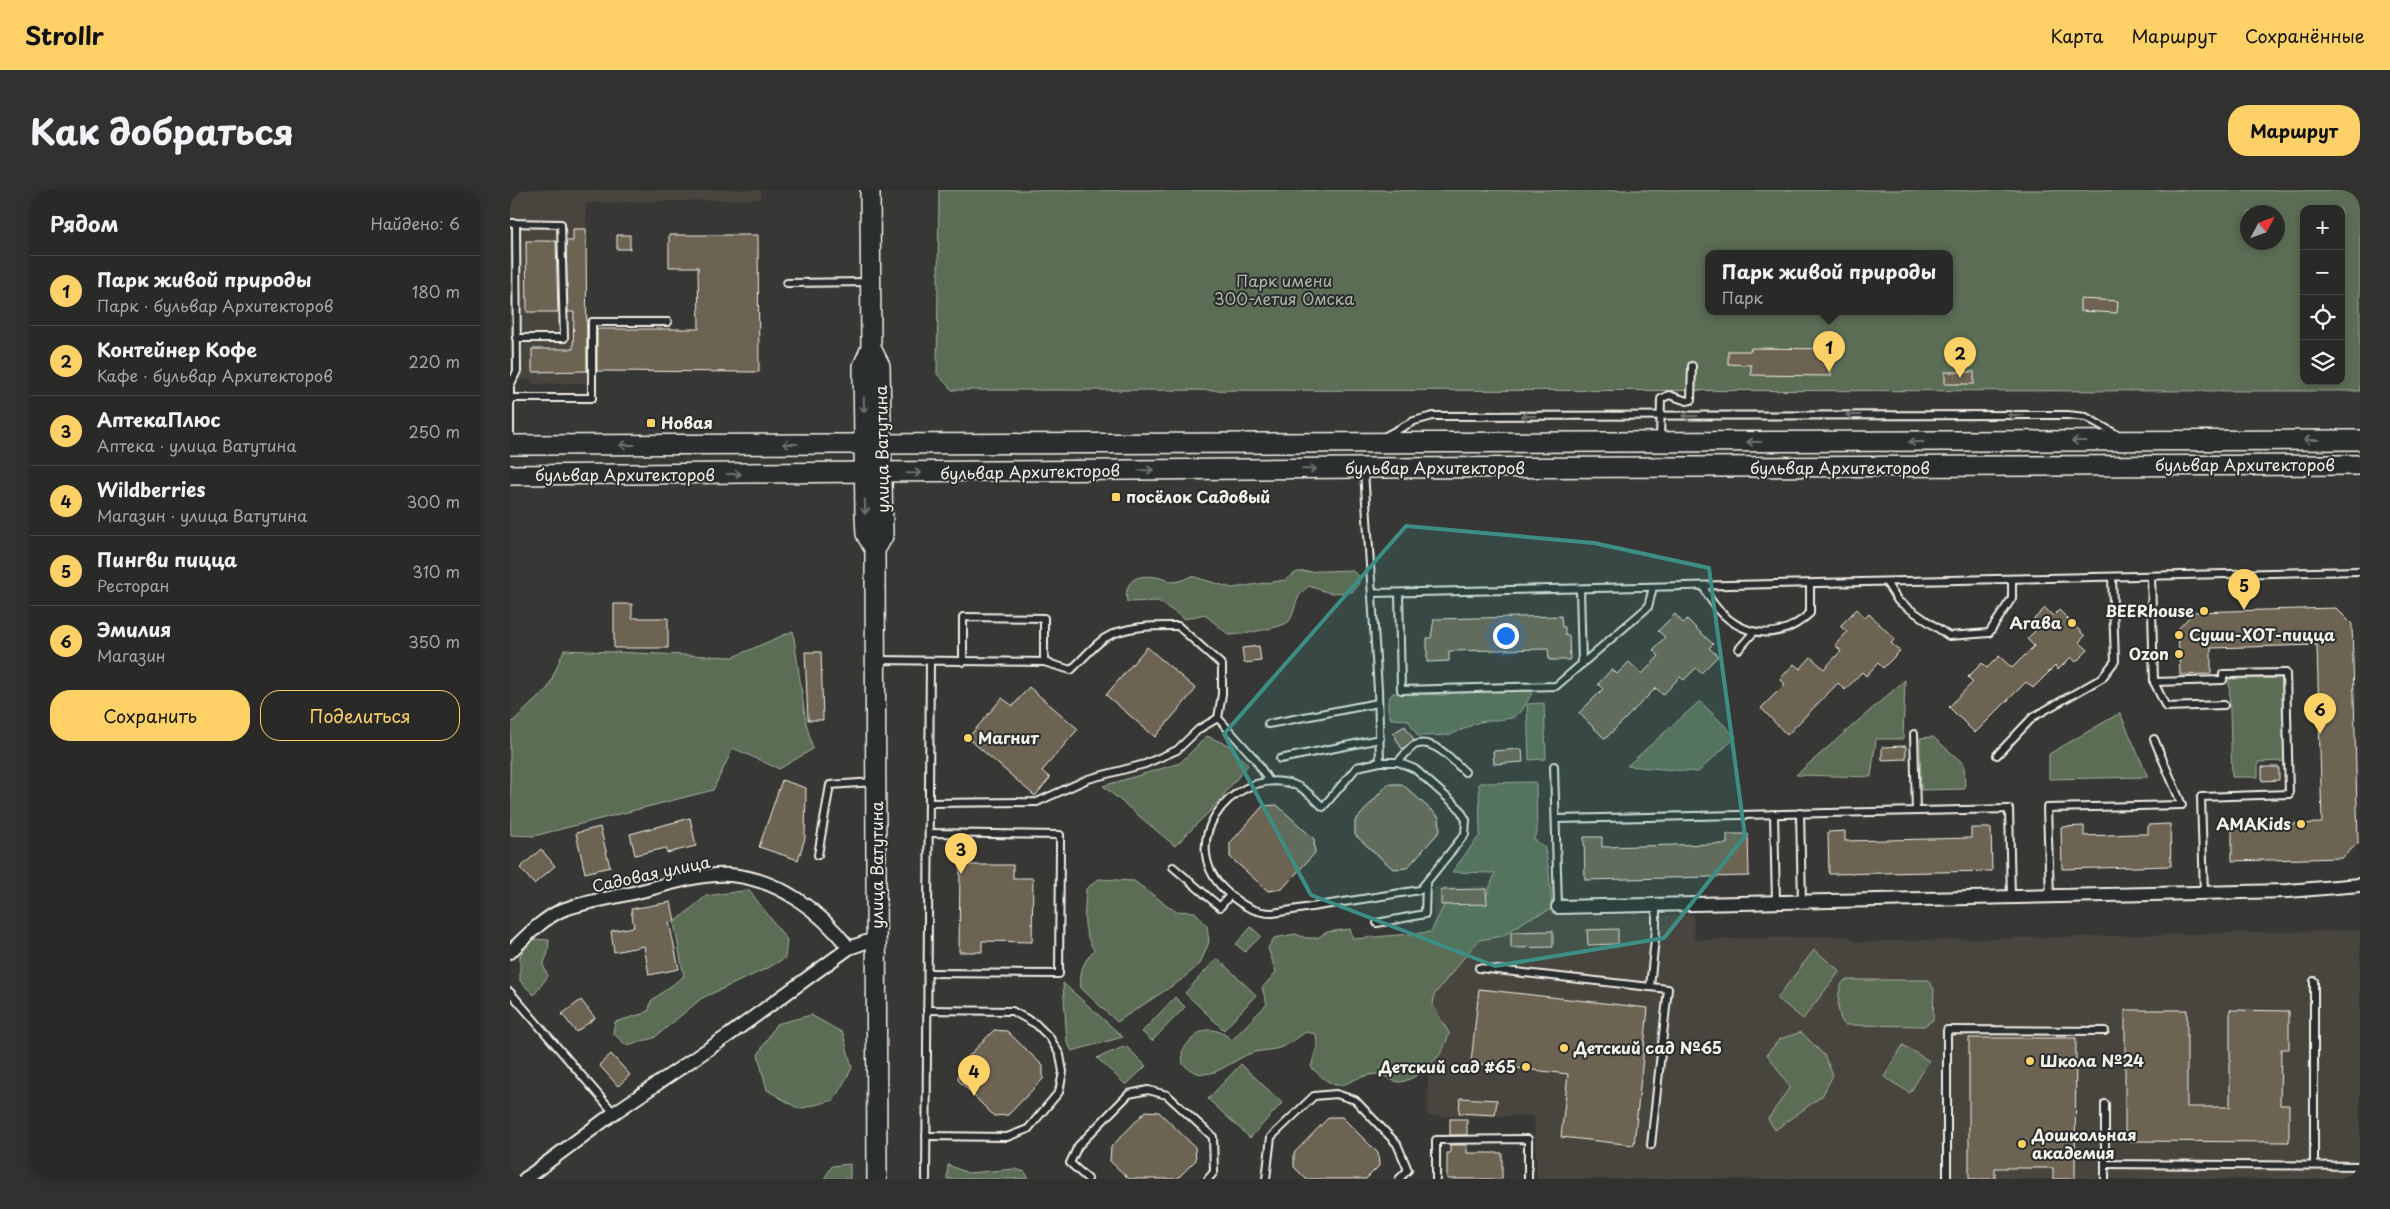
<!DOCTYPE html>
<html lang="ru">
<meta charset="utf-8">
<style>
:root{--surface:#292a28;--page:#313230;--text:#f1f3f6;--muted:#a5a7a8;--line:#454645;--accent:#ffd166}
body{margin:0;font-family:"Playpen Sans",sans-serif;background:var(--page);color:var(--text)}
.controls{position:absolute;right:15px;top:15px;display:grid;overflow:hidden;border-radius:10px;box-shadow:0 2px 8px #0003}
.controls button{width:45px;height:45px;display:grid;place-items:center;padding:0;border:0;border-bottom:1px solid var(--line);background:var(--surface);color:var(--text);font:25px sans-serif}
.compass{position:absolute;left:1730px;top:15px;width:45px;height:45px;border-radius:50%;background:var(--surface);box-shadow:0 2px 8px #0003;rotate:49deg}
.you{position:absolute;left:995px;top:445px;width:18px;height:18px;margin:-12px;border:4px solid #fff;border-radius:50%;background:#1a73e8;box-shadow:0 0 0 8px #1a73e833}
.badge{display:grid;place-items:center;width:32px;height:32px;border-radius:50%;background:var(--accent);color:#111;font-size:16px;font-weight:700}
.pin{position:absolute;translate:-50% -41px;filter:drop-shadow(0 1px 2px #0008)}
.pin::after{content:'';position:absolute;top:26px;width:18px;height:15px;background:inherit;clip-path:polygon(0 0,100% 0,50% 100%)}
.popup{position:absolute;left:1195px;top:60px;width:248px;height:65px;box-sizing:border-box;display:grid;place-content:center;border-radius:10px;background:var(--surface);filter:drop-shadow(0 1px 4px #0005);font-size:16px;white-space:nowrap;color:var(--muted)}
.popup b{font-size:19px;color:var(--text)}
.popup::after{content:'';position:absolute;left:50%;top:100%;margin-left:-10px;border:10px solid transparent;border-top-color:var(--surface)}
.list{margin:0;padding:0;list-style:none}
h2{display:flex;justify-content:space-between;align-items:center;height:65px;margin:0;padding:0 20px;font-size:21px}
h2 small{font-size:16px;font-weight:400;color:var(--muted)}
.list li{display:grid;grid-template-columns:32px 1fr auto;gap:15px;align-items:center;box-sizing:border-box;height:70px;padding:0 20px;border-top:1px solid var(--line)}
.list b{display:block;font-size:19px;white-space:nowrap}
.list p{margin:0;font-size:16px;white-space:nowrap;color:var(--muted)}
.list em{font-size:16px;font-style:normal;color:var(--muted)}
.actions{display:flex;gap:10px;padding:15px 20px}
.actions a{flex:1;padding:11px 0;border:1px solid var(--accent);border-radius:20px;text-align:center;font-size:18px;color:var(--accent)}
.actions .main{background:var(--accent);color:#111}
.icon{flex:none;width:28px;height:28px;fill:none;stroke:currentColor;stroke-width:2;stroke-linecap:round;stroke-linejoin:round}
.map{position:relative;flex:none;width:1850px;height:989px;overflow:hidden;border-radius:20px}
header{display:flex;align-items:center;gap:30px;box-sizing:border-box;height:70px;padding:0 25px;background:var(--accent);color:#111}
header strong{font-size:24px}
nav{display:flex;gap:28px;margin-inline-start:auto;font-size:18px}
.intro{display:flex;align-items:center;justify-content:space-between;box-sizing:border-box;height:120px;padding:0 30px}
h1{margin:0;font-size:35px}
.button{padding:12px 22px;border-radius:20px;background:var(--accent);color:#111;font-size:18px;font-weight:700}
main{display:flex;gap:30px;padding:0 30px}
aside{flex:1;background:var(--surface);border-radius:20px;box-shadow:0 2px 8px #0003}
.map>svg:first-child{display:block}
.built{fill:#47453e}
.green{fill:#5b6d57;stroke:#a8afa0;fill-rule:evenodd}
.building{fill:#6c6353;stroke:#f4f1e8}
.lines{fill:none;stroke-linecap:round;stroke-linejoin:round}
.lane-casing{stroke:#f4f1e8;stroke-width:10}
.street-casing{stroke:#f4f1e8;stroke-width:16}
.secondary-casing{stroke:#f4f1e8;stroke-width:22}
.lane{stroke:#2a2d2e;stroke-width:6}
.street{stroke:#2a2d2e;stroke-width:12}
.secondary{stroke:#2a2d2e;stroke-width:19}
.oneway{stroke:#71726f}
.marked{fill:#3d8f86;fill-opacity:0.2;stroke:#3d8f86;stroke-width:4;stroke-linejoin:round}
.poi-dot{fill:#ffd166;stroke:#2a2d2e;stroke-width:2}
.labels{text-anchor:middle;stroke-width:4;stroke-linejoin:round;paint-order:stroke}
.park-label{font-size:16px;fill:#afb6a7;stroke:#2a2d2e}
.poi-label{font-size:16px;font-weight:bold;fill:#f4f1e8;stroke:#2a2d2e;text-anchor:start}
.street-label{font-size:16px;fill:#f4f1e8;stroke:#2a2d2e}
</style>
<header>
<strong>Strollr</strong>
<nav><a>Карта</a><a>Маршрут</a><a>Сохранённые</a></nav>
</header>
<div class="intro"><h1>Как добраться</h1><a class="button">Маршрут</a></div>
<main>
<aside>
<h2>Рядом<small>Найдено: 6</small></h2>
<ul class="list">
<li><span class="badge">1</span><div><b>Парк живой природы</b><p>Парк · бульвар Архитекторов</p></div><em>180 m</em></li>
<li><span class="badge">2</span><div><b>Контейнер Кофе</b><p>Кафе · бульвар Архитекторов</p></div><em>220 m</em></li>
<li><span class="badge">3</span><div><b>АптекаПлюс</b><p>Аптека · улица Ватутина</p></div><em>250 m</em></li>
<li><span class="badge">4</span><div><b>Wildberries</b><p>Магазин · улица Ватутина</p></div><em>300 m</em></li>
<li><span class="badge">5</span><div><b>Пингви пицца</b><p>Ресторан</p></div><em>310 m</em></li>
<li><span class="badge">6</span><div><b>Эмилия</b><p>Магазин</p></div><em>350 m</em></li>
</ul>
<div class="actions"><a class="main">Сохранить</a><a>Поделиться</a></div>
</aside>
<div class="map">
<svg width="1850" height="989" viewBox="0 0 1850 989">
<rect width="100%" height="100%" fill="#373835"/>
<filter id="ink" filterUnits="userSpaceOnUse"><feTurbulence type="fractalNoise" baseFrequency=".02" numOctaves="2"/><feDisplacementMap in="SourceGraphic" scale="10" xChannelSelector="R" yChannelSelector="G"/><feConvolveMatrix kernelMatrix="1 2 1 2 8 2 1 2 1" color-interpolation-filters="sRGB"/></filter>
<g filter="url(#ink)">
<g class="built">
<path d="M0,0H251V9L76,13L77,193L22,194L21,189L0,190Z"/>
<path d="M1043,695V726L1183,725L1184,750L1338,746L1345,752L1850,740V989H1027L1024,926H917L924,697Z"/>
</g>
<g class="green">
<path d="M429,0H1850V201L442,200L427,184ZM1794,19H1831V191H1794ZM1738,22H1768V52H1738ZM1199,63H1439V121H1199Z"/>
<path d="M841,380L848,385L849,395L842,402L820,403L799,396C781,409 788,421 778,432C772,438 728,445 719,445L694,424L675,429L648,411L617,412C613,388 630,383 651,388C655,389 658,392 662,392C669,392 675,389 681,386L722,398L775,390L787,382Z"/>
<path d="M283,441L296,533L303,559L269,579L223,558L203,600L24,646L0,645V534L38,498L54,460L223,467Z"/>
<path d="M1772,488L1775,571L1748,572V587H1722L1719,489Z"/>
<path d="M1395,490L1393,549H1366L1361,587L1286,585Z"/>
<path d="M1020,499L1022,503L1011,522L1002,528L969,532L940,545L908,546L898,530L881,529C878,520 875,510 883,503L932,505L952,501Z"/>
<path d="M1190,511L1226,547L1188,582L1117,576Z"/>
<path d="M1034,513L1036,569L1019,570L1017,514Z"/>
<path d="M1610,523L1638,587L1539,589V564Z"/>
<path d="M697,546L720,556L738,575L701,620L665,656L593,596L670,573Z"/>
<path d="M1423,547L1454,574L1455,599L1411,600L1410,548Z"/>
<path d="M1026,592L1027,644L1023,649L1034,656C1040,677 1040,697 1042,719L1018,729L993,746L969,750L951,771L924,805L923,816L939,843C937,849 935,856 932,861C926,872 901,893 888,892C881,891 874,884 866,884C830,888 835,911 801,877L807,855L806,844L796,842C788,847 779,855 769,858C760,861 748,860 739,864C715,874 697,897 673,874L672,862C686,839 701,832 722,850L757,814L752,798L766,782L758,758L764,748L785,744L796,748H807L817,742L840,739L843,749L921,742L938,707L966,709L977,705L985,683L942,682L970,645L969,593Z"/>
<path d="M589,689L624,691L665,721L685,722L697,736L699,752L690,774L671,790L607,832L571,798C569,781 573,773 584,760C571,739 575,722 576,699Z"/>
<path d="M239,700L277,750L275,768L258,778L192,808L144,848L116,855L103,843L105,832L132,824L139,820L141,811L174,786L164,733L196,706Z"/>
<path d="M741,737L751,746L735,762L726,754Z"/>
<path d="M21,749L39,750L38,763L33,775L38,786L24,805L10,791V766Z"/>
<path d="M1304,760L1330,781L1293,829L1267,808Z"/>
<path d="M707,768L746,805L714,840L675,803Z"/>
<path d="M1335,790H1418L1424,799L1423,830L1414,836L1335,835C1326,828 1326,797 1335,790Z"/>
<path d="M553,793L613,847L562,861L557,852Z"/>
<path d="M665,807L675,817L642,851L632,842Z"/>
<path d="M301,825L333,843L342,878L324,910L289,919L257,900L248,865L266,834Z"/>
<path d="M1291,842L1314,865L1323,885L1312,906L1265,940L1258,929L1280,897L1257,864L1270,849Z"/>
<path d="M1393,855L1419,871L1400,903L1374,887Z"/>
<path d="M616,856L636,876L616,895L587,868Z"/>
<path d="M731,874L772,913L740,948L698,909Z"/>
<path d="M340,974V989H314L322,976Z"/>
<path d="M438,975L458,983L505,979L515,982L519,989H437Z"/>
</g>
<g class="building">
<path d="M63,39H76L77,181L22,182V159H63L64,122H58L56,51H63Z"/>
<rect x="107" y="45" width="13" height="14"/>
<path d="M159,45H248L249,182L87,181V139H189L188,77H159Z"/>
<path d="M16,51H46L48,122H17Z"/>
<path d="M1570,109L1608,111L1607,123L1570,121Z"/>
<path d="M1241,158L1321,159V186L1241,185V175L1218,174V161H1241Z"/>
<rect x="1435" y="182" width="29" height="12"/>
<path d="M104,414H122V428H158V458H104Z"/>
<path d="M1535,418L1543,426L1549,420L1575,446L1569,452L1578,460L1566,472L1561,467L1548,480L1545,476L1523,498L1516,492L1465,543L1439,517L1463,492L1458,487L1472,473L1477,478L1489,466L1502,478L1524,456L1517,449L1530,436L1523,430Z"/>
<path d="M1826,418L1842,434L1848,653L1832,668L1722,671V636L1812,633L1807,455L1701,458V484L1670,485L1668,439L1684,422Z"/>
<path d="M1347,419L1355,428L1359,424L1385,449L1381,453L1390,461L1373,478L1368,473L1356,486L1352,482L1335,500L1328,493L1277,545L1251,518L1275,494L1270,489L1284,474L1290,479L1301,467L1314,479L1331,461L1325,455L1337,442L1330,436Z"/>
<path d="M1165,424L1173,433L1177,429L1190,442L1203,454L1199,458L1208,466L1191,483L1186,478L1174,490L1170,487L1153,505L1146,498L1095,549L1069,523L1093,499L1088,494L1102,479L1107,484L1119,472L1132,484L1149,466L1143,460L1155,447L1148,441Z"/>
<path d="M1051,426L1052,437H1055V445H1059L1060,470H1039L1038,459L939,461V471L917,472V448H921L924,429Z"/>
<path d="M749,456L751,471L734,473L732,458Z"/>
<path d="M637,457L686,499L645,547L596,505Z"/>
<path d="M295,462H311L313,530H298Z"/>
<path d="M519,497L568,539L532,581L540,588L525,606L458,548L492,508L503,516Z"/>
<path d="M895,536L904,550L892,559L883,543Z"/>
<path d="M1396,556V569L1372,570V557Z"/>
<path d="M1012,559L1013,572L984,574L983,561Z"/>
<path d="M1752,577H1769V590L1752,591Z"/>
<path d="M272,590L296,598L295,648L288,670L249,657Z"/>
<path d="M878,594H892L929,627L930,641L897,678L883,679L845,645V631Z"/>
<path d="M767,615L804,649L805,663L772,699L758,701L720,667V653L753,616Z"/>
<path d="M180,628L186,656L157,663L156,658L125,665L120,644Z"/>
<path d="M1660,634L1661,676L1552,679L1551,637L1574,636V646L1624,644H1638V635Z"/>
<path d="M90,637L100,677L75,683L66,643Z"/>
<path d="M1461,638H1481L1482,681L1319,684L1318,642L1335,641V651L1461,648Z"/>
<path d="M1217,644H1238L1239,686L1075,690L1074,647H1092V657L1203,654H1217Z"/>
<path d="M31,659L45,676L24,694L10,678Z"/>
<path d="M450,675H503V688H523L522,752L472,751V762H449Z"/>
<path d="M976,699L977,714L931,715V700Z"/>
<path d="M161,712L165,731L159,732L169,779L139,785L134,756L104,762L101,741L124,737L121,719Z"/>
<path d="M1108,739V754L1078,755L1077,740Z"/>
<path d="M1043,741V757L1001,758V742Z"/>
<path d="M969,799L1138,818L1124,955L1051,947L1058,884L961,873Z"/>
<path d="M71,810L85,828L66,842L52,824Z"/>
<path d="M1615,820H1677V917H1720V820L1779,821V859H1771L1770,915H1779V952L1615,951Z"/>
<path d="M484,840L497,841L533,876V889L498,925L484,926L448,890L449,876Z"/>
<path d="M1459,848H1566L1565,989H1543V978H1485V989H1459Z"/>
<path d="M101,864L120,885L108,896L89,875Z"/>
<path d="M950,908L987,910L985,925L949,923Z"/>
<path d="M636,921L649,922L685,957L686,970L667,989H619L600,971L601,957Z"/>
<path d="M819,927H832L868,963L869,976L856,989H796L784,977V963Z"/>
<rect x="940" y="929" width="17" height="16"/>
<path d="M940,955H957V963H992V989H937V963H940Z"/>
</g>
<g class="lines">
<g class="lane-casing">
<g id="lane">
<path d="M0,33L51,34L54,148H6"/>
<path d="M277,93L360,92"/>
<path d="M0,208H82V132H158"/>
<path d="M872,248L904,231L923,226L1557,225L1576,227L1608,245"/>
<path d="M1150,250L1151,209L1159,205L1177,211L1181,210L1182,176"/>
<path d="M0,254V196L7,181L6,33"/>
<path d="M854,281L868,500L870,572"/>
<path d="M1641,386L1644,492L1713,490V484L1776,483L1779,604L1691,607L1694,703"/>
<path d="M1376,392L1388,411L1439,446L1479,443L1502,408V389"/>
<path d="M1193,396C1214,441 1261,460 1300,423V394"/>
<path d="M1070,399L1072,474"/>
<path d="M862,403L1850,381"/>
<path d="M889,403L891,500L1046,496L1138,417L1143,397"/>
<path d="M1229,459L1243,443"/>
<path d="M367,470L534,472L561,480C572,470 583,456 595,448C616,435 646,436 668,436L712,475V504L708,528L745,569L759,591"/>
<path d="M453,472V427L534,428V472"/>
<path d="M1644,492L1656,517L1714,515"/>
<path d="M758,534L868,513"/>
<path d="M1404,544L1406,621"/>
<path d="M1487,565L1523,527L1592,488L1605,471L1602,387"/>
<path d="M770,569L870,549"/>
<path d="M870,572H888L905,579L949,618L956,630L955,644L910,700L763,723C745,723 733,716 719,704C662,656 720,579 779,593C792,596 803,607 813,617L847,577Z"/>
<path d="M888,572C893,567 899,558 905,555C923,547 943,571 955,582"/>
<path d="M1044,576L1048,717"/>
<path d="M419,613L527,612L578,589L635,574L667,560L689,539L708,528"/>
<path d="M1290,623L1292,712"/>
<path d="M1264,624L1266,712"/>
<path d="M1046,629L1499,619L1501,707"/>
<path d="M308,665L320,595L364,592"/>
<path d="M663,677L710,717L720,705"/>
<path d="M1540,706L1537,618L1672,615L1644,549"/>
<path d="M867,733L915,724L916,694"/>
<path d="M969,778L1158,799L1141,955"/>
<path d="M418,783L549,784L550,658V645L419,643"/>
<path d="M1140,797L1146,739V715"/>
<path d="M0,802L104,923"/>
<path d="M1595,914V974L1850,976"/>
<path d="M416,946L497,947L518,939L549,902L553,882L550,865L540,848L526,834L502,821L417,820"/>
<path d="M1804,975V791"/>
<path d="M416,989L420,471"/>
<path d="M578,989L560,973L568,956L619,904L638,900L657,905L703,947L704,982L698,989"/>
<path d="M756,989L761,947L804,906L826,904L845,910L887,954L898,980L889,989"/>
<path d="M926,989V950L1018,949V989"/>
<path d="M1437,989V840L1595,841"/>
<path d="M1595,989V974"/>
</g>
</g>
<g class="street-casing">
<g id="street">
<path d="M1048,717L1778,701L1850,695"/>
<path d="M0,762C16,747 30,731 50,721C66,713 107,707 127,702C157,695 189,683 220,685C269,689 310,721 339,758"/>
<path d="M15,989L104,923L219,845L339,758L367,748"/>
</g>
</g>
<g class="secondary-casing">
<g id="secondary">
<path d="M360,0L361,158L353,176L355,325L356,344L365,360"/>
<path d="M361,158L370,176L373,346L365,360L367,989"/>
<path d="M0,255L1850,250"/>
<path d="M0,285L854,278L1850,275"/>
</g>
</g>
<use href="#lane" class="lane"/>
<use href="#street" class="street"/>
<use href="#secondary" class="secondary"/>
</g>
<defs><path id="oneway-shaft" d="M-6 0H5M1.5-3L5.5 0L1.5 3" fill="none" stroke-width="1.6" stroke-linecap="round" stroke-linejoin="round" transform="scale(1.25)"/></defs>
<g class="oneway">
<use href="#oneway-shaft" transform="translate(354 215) rotate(89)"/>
<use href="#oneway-shaft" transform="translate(1343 225) rotate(180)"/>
<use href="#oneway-shaft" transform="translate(1505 225) rotate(180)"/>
<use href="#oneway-shaft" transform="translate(1018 226) rotate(180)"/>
<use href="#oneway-shaft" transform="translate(1180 226) rotate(180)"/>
<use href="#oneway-shaft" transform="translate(1801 250) rotate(180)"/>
<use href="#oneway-shaft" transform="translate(1569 251) rotate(180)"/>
<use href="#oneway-shaft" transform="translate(1244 252) rotate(180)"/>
<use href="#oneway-shaft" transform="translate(1406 252) rotate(180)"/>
<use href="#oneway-shaft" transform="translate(280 254) rotate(180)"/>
<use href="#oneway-shaft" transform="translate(117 255) rotate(180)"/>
<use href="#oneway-shaft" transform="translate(799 279) rotate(-1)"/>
<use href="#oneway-shaft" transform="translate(636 280) rotate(-1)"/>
<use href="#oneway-shaft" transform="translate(404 283) rotate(-1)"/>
<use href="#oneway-shaft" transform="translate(224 284)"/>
<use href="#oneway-shaft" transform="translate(355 317) rotate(89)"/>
</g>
</g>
<path class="marked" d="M896,336L1084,353L1199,378L1235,646L1154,748L985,776L801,705L714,544Z"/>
<g class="poi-dot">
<rect x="136" y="228" width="10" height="10" rx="2.5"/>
<rect x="601" y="302" width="10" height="10" rx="2.5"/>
<circle cx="1694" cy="421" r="5"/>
<circle cx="1562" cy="433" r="5"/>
<circle cx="1669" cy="445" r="5"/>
<circle cx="1669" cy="464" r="5"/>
<circle cx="458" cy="548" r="5"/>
<circle cx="1791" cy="634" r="5"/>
<circle cx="1054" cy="858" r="5"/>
<circle cx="1520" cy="871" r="5"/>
<circle cx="1016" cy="877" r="5"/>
<circle cx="1512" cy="954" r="5"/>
</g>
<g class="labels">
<g class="park-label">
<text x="774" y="97">Парк имени<tspan x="774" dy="18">300-летия Омска</tspan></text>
</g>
<g class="poi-label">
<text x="151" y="239">Новая</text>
<text x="616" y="313">посёлок Садовый</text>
<text x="1684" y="427" text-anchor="end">BEERhouse</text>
<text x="1552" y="439" text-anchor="end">Агава</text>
<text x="1679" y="451">Суши-ХОТ-пицца</text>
<text x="1659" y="470" text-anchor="end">Ozon</text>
<text x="468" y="554">Магнит</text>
<text x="1781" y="640" text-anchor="end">AMAKids</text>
<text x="1064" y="864">Детский сад №65</text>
<text x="1530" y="877">Школа №24</text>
<text x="1006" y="883" text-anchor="end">Детский сад #65</text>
<text x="1522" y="951">Дошкольная<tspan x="1522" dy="18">академия</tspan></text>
</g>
<g class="street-label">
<text transform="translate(372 259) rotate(-91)" y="6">улица Ватутина</text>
<text x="1735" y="281">бульвар Архитекторов</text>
<text x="925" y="284">бульвар Архитекторов</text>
<text x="1330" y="284">бульвар Архитекторов</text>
<text transform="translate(520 282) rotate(-1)" y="6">бульвар Архитекторов</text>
<text x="115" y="291">бульвар Архитекторов</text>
<text transform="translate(367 675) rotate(-90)" y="6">улица Ватутина</text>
<text transform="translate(141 684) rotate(-12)" y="6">Садовая улица</text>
</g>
</g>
</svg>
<div class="controls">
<button>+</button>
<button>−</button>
<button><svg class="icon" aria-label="locate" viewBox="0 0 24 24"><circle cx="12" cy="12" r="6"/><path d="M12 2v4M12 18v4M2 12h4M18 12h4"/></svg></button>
<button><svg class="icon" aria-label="layers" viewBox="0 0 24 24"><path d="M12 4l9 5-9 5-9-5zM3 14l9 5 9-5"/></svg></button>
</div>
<svg class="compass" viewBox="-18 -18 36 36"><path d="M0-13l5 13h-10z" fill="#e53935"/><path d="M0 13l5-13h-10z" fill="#a5a7a8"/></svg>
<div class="you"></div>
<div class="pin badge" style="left:1319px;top:182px">1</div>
<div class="popup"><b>Парк живой природы</b>Парк</div>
<div class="pin badge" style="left:1450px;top:188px">2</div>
<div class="pin badge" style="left:451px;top:684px">3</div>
<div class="pin badge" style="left:464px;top:906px">4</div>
<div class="pin badge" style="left:1734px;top:420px">5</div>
<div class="pin badge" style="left:1810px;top:544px">6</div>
</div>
</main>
